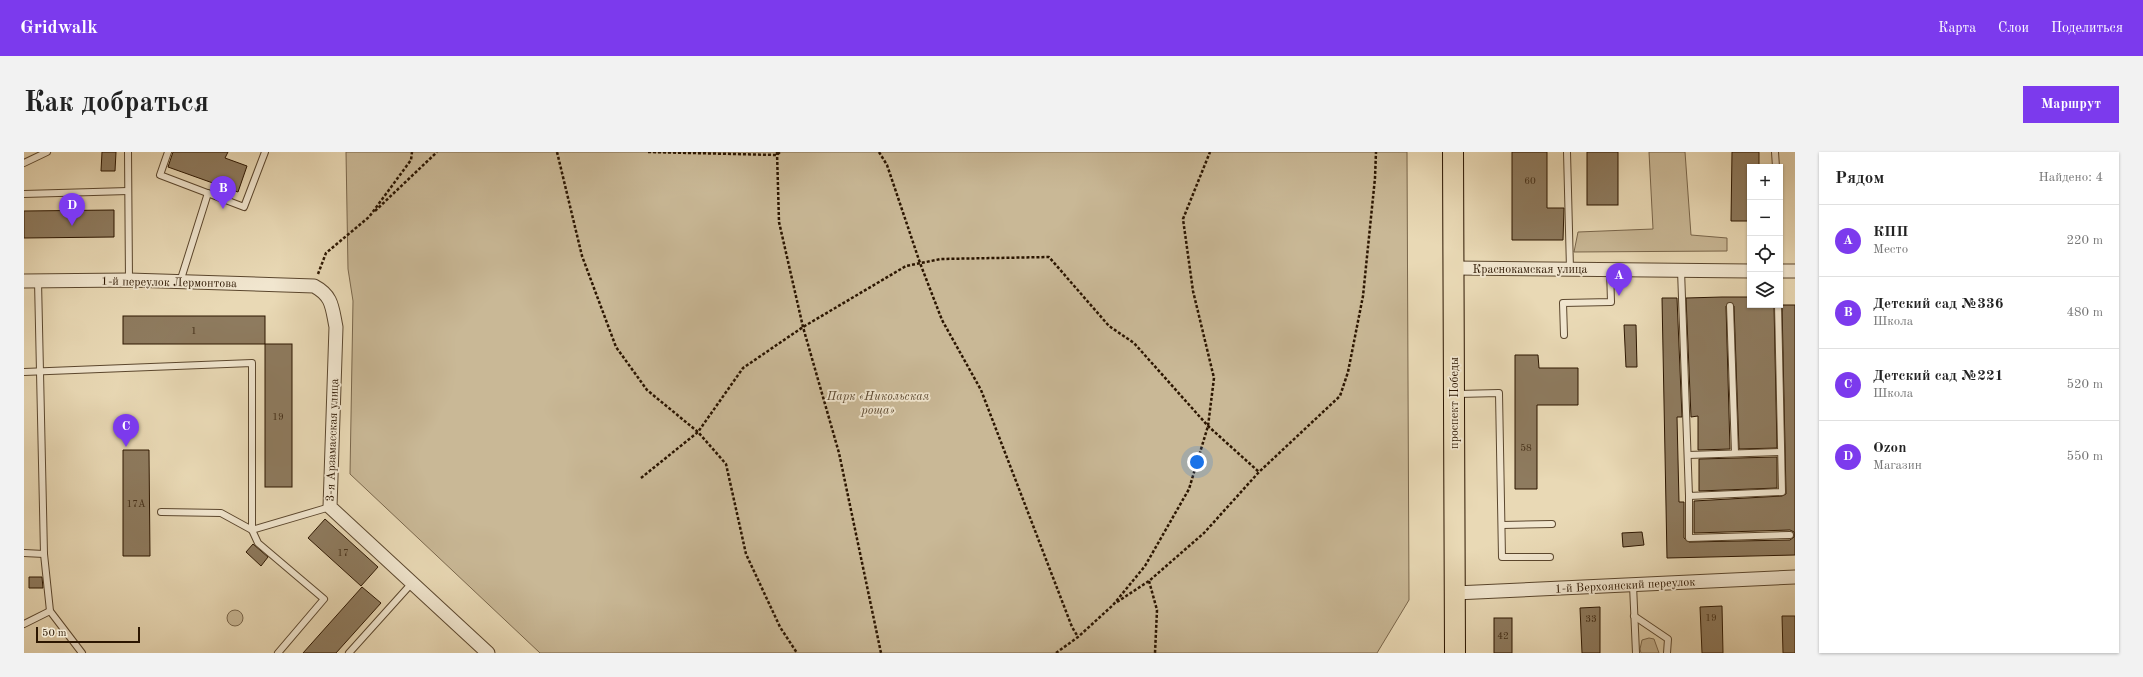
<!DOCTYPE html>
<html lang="ru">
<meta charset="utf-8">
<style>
:root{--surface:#fff;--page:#f2f2f2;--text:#222;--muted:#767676;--line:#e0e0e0;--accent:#7c3aed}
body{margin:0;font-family:"Old Standard TT",serif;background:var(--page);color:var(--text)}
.controls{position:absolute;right:12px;top:12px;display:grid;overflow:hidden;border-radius:0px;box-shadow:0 1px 3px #0004}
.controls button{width:36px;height:36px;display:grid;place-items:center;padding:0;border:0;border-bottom:1px solid var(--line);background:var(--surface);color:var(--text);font:20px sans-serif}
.scale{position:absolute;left:12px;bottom:10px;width:104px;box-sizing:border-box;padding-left:4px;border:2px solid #2c1601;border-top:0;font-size:11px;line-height:14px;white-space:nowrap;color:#2c1601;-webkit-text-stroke:3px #f1e6cf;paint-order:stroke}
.you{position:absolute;left:1173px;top:310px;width:14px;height:14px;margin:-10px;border:3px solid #fff;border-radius:50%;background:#1a73e8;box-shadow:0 0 0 6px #1a73e833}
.badge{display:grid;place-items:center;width:26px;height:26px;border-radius:50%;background:var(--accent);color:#fff;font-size:13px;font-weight:700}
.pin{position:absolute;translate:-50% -33px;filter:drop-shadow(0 1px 2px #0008)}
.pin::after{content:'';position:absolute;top:21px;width:14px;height:12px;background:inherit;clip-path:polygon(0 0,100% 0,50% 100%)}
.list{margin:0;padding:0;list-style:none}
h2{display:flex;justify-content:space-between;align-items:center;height:52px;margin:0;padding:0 16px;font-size:17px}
h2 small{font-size:13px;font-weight:400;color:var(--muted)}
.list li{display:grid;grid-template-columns:26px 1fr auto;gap:12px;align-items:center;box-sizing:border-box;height:72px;padding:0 16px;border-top:1px solid var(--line)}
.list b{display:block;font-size:15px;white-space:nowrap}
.list p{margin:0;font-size:13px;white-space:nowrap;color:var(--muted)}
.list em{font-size:13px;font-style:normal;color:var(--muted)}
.icon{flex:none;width:22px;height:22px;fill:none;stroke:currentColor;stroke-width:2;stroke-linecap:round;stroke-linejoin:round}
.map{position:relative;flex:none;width:1771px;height:501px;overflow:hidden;border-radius:0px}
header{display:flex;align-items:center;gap:24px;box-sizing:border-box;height:56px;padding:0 20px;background:var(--accent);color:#fff}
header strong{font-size:19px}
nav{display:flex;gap:22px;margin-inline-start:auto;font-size:14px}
.intro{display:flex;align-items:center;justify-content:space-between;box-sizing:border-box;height:96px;padding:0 24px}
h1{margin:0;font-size:28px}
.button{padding:10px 18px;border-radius:0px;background:var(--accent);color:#fff;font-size:14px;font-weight:700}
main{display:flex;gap:24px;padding:0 24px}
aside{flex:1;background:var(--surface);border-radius:0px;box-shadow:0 1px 3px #0004}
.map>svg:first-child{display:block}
.green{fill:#c9b896;stroke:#7a674c}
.building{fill:#8e7b5f;stroke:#2c1601}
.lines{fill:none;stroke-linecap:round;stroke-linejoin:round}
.lane-casing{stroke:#5b472e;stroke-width:8}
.street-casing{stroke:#5b472e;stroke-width:15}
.primary-casing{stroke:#2c1601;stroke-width:22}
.path{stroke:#2c1601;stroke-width:2.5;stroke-dasharray:3 2;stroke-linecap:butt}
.lane{stroke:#f1e6cf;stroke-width:6}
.street{stroke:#f1e6cf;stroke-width:13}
.primary{stroke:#e9d9b5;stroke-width:20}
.labels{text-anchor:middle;stroke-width:3.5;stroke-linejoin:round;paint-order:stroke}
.number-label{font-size:10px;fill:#442f18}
.street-label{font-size:12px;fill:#2c1601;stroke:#f1e6cf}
.park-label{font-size:12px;font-style:italic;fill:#5b472e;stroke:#f1e6cf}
</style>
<header>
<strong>Gridwalk</strong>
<nav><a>Карта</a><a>Слои</a><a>Поделиться</a></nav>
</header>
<div class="intro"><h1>Как добраться</h1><a class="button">Маршрут</a></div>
<main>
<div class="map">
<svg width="1771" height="501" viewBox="0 0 1771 501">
<rect width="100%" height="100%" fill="#e9d9b5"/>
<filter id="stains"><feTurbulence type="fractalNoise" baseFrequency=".005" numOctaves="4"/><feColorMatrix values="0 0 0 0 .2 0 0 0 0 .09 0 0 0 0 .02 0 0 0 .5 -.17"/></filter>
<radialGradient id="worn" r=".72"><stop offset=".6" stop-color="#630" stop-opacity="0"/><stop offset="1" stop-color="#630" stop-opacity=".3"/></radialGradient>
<g class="green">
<path d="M322,0H1383L1385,448L1353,501H516L326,322L329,149L324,117Z"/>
<path d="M1625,0H1661L1667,83L1703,86V99L1550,100L1554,80L1629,77Z"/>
<circle cx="211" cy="466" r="8"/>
<path d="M1625,486L1630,487L1635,501H1617L1616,497L1618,488Z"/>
</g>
<g class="building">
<path d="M78,0H92L91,19H77Z"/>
<path d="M149,0H204L201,6L223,14L214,40L144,15Z"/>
<path d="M1488,0H1523V56H1540L1539,88H1488Z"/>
<rect x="1563" y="0" width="31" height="53"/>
<path d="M1708,0H1735V15H1726V69H1707Z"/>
<path d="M90,58V85L0,86V59Z"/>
<path d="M1698,145H1726V153H1750L1753,296L1715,297L1710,154L1706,150L1702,154L1706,297L1674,298V264L1667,265L1662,146Z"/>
<path d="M1638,146H1653L1658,265H1653L1655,350H1660V386L1665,390L1766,388L1770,385V380L1766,378L1670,381V349L1758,344L1762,342L1758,153H1771V403L1643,406Z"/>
<rect x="99" y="164" width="142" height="28"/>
<path d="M1600,173H1612L1613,215H1602Z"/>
<rect x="241" y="192" width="27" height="143"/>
<path d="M1491,203H1514L1515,216H1554V253H1513V337H1491Z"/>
<path d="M99,298H125L126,404H99Z"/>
<path d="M1753,305V336L1675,339V307Z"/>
<path d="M301,367L354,415L337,434L284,386Z"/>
<path d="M1618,380L1620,393L1599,395L1598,381Z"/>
<path d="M229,392L244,405L237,414L222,400Z"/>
<path d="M5,425H18L19,436H5Z"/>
<path d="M338,435L357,451L312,501H279Z"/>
<path d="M1698,454L1699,501H1678L1676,455Z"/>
<path d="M1576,455V501H1558L1556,456Z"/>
<path d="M1758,464H1771V501H1759Z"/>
<rect x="1470" y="466" width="18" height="35"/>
</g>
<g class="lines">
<g class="lane-casing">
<g id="lane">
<path d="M104,0L105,128"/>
<path d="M144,0L136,23L220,55L241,0"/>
<path d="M1543,0L1546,117"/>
<path d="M1751,0L1752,15"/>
<path d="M0,11L23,0"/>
<path d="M0,42L104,39"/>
<path d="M1657,118L1665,344L1758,340L1754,153"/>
<path d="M14,129L20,402L26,459L58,501"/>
<path d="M156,130L184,41"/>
<path d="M1706,154L1711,301"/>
<path d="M1540,183L1539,151L1587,150L1586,117"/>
<path d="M0,220L228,211V378L234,391L300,447L254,501"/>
<path d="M1434,242L1475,241L1478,405H1526"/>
<path d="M1664,303L1757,300"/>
<path d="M1665,344V386L1766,383"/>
<path d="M137,360L197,361L228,378L306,355"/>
<path d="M1478,373L1528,372"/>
<path d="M0,401L20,402"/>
<path d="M1609,433L1612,501"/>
<path d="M1610,464L1644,487L1643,501"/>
<path d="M0,472L26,459"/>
<path d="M325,501L388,431"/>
</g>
</g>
<g class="street-casing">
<g id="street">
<path d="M1430,116L1726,119"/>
<path d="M1756,119H1771"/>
<path d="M0,129L105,128L290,134C309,144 308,156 312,175L306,355L464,501"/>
<path d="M1431,441L1771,425"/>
</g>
</g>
<g class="primary-casing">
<path id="primary" d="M1429,0L1431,501"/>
</g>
<g class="path">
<path d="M533,0L558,104L592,195L623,238L674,280L702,312L722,402L756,475L773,501"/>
<path d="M624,0L753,3L756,0"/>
<path d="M753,0L755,70L779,175L815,301L857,501"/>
<path d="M855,0L863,13L896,111L918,168L957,238L1048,475L1054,485"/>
<path d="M351,59L413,0"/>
<path d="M294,122L302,101L345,65L387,8L388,0"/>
<path d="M617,326L674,280L719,216L779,175L882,114L917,107L1025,105L1085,174L1110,191L1184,274L1235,320"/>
<path d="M1125,429L1133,458L1131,501"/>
<path d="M1093,450L1125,429L1180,381L1235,320L1316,244L1324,220L1339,144L1351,26L1352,0"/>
<path d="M1032,501L1054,485L1089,453L1121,414L1165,337L1184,274L1190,226L1169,139L1159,67L1186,0"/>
</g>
<use href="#lane" class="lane"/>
<use href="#street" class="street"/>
<use href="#primary" class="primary"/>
</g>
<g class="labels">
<g class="number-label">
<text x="1506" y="32">60</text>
<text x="170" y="182">1</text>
<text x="254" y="268">19</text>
<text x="1502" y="299">58</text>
<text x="112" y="355">17А</text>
<text x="319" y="404">17</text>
<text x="1687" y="469">19</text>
<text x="1567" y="470">33</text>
<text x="1479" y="487">42</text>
</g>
<g class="street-label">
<text x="1506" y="121">Краснокамская улица</text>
<text transform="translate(145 130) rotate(1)" y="4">1-й переулок Лермонтова</text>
<text transform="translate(1430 251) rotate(-90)" y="4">проспект Победы</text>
<text transform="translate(308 288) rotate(-88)" y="4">3-я Арзамасская улица</text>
<text transform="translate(1601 433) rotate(-3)" y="4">1-й Верхоянский переулок</text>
</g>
<g class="park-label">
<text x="854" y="248">Парк «Никольская<tspan x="854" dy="14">роща»</tspan></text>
</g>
</g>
<rect width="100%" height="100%" filter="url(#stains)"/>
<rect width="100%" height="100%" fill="url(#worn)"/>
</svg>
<div class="controls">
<button>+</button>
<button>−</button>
<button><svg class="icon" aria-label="locate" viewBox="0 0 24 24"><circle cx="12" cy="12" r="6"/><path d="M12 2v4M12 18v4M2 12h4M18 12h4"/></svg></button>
<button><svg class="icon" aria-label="layers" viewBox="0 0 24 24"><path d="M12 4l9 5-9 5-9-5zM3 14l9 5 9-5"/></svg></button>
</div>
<div class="scale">50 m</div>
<div class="you"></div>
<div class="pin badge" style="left:1595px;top:144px">A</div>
<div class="pin badge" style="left:199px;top:57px">B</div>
<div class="pin badge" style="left:102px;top:295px">C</div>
<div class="pin badge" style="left:48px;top:74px">D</div>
</div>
<aside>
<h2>Рядом<small>Найдено: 4</small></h2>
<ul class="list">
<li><span class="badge">A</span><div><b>КПП</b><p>Место</p></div><em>220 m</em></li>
<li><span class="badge">B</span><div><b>Детский сад №336</b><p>Школа</p></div><em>480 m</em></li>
<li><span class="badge">C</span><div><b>Детский сад №221</b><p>Школа</p></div><em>520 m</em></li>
<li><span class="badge">D</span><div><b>Ozon</b><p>Магазин</p></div><em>550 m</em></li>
</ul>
</aside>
</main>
